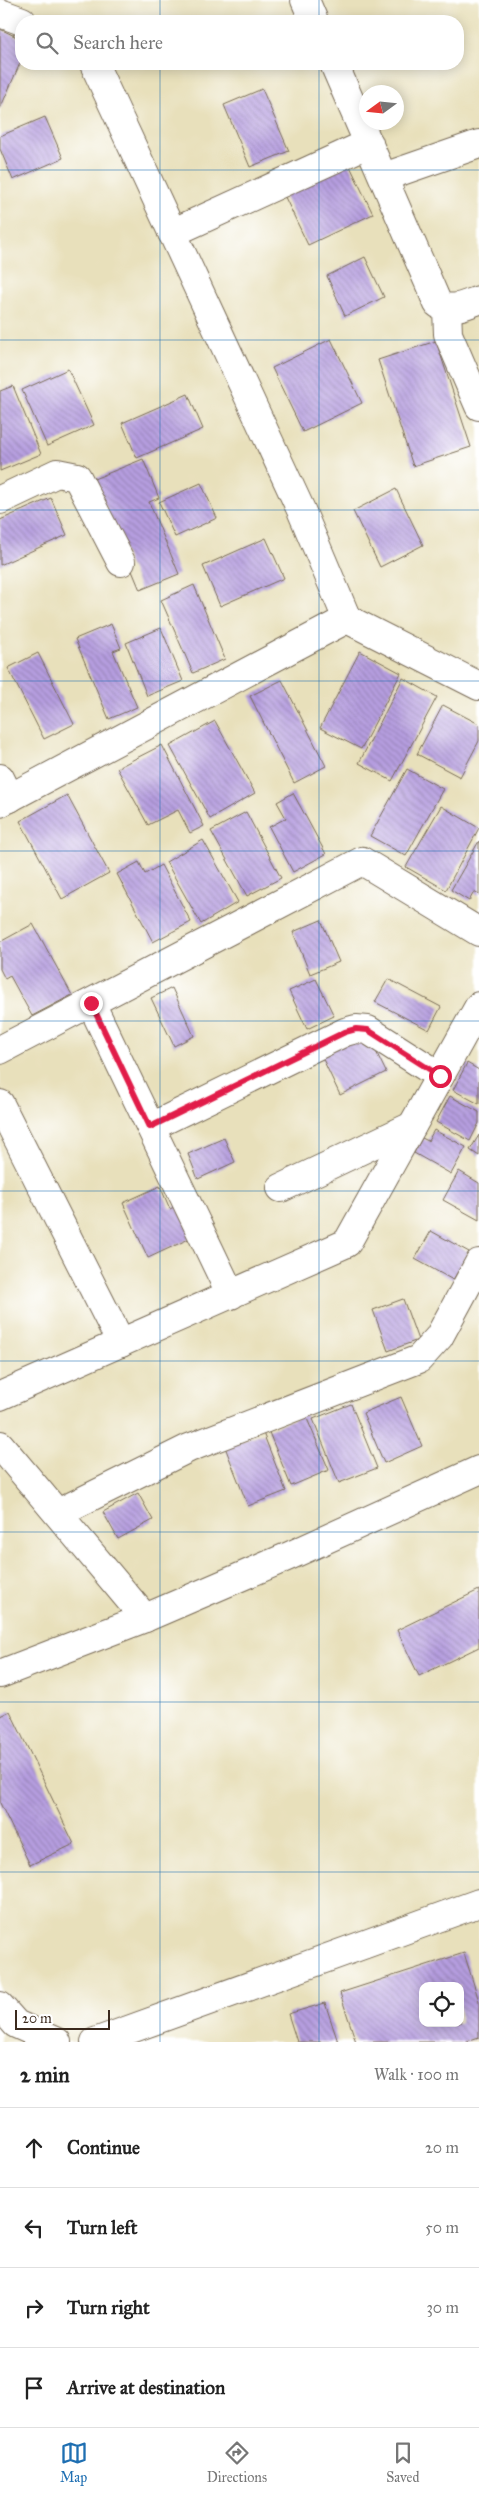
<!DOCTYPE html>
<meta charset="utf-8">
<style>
:root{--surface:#fff;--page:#f6f6f6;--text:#222;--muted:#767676;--line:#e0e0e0;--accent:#1f6fb2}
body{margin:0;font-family:"IM FELL Great Primer",serif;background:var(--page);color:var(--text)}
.controls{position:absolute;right:15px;bottom:15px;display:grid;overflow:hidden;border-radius:10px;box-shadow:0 2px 12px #0003}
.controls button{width:45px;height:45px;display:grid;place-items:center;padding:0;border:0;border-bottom:1px solid var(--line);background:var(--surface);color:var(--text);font:25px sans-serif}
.compass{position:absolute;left:359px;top:85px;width:45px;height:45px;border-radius:50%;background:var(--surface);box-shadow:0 2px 12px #0003;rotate:255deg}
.scale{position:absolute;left:15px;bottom:12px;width:95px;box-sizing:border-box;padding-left:5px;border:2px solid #3b2a1e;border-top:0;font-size:14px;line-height:18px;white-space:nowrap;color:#3b2a1e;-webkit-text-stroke:4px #fff;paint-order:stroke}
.stop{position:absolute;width:15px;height:15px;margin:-11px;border:4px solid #e11d48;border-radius:50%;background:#fff}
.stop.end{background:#e11d48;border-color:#fff;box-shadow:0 1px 5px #0008}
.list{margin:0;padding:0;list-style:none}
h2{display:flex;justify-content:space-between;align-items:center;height:65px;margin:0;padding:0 20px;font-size:21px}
h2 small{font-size:16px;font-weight:400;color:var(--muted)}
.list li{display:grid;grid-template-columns:32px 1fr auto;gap:15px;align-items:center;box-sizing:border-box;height:80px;padding:0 20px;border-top:1px solid var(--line)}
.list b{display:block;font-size:19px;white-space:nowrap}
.list em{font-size:16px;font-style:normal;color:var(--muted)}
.icon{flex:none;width:28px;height:28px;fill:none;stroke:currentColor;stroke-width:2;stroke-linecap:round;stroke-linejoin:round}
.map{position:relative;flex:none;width:479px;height:2042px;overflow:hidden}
.search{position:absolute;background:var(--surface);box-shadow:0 2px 12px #0003;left:15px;right:15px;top:15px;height:55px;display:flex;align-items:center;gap:12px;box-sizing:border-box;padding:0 18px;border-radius:20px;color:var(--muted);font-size:19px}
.sheet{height:385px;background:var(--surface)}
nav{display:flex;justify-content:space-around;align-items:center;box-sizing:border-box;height:70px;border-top:1px solid var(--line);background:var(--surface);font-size:14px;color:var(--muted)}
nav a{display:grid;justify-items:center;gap:2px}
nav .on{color:var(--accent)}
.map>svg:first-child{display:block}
.building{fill:url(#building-back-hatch);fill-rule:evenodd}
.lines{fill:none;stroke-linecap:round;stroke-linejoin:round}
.minor-casing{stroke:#786a55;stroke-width:30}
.minor{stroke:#fff;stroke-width:28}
.route{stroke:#e11d48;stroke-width:6}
.grid{fill:none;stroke:#1f6fb2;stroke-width:1;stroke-opacity:0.55}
</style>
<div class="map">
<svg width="479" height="2042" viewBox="0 0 479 2042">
<defs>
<pattern id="building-back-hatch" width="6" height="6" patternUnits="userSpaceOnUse" patternTransform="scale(1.25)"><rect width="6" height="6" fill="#b69ee0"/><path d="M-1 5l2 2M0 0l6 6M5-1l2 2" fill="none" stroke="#9581b5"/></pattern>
</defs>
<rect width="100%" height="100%" fill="#fff"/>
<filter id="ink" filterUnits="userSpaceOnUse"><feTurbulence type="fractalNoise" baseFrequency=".02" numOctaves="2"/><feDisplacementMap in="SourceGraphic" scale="10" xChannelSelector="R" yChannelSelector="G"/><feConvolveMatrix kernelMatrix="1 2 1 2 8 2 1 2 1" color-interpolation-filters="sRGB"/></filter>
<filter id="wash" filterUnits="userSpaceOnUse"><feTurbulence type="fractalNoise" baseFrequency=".0096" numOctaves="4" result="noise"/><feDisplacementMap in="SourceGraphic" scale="20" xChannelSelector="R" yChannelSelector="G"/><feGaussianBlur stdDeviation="1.12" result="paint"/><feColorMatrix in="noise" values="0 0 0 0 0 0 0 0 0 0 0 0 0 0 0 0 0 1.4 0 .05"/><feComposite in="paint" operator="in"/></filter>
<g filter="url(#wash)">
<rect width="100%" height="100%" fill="#e8e0bb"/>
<g id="blocks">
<g class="building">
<path d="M0,29L21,39V61L0,109Z"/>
<path d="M262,89L289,151L250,167L224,105Z"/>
<path d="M45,117L63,158L13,180L0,149V136Z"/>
<path d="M348,162L373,214L308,245L283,193Z"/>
<path d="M365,257L384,297L345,316L327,276Z"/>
<path d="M331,339L362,403L303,432L272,368Z"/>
<path d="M436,341L471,447L413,466L378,360Z"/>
<path d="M68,369L94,425L47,446L22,390Z"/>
<path d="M13,386L41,454L0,471V391Z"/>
<path d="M188,394L203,429L137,458L122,423Z"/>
<path d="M143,459L159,498L149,502L179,574L140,590L94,479Z"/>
<path d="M201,483L217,518L175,537L159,502Z"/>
<path d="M396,489L423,545L380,567L353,511Z"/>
<path d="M51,498L67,535L0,565V520Z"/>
<path d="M266,538L284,578L220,606L203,566Z"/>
<path d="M194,585L225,659L193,673L161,600Z"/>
<path d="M111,624L121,648L113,651L137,707L109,719L75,639Z"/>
<path d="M161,628L183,681L147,696L126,643Z"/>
<path d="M360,651L401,673L361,749L320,728Z"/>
<path d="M38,653L74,724L44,739L8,668Z"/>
<path d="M403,678L437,697L392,781L359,763Z"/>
<path d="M282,680L326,766L294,783L250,696Z"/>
<path d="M443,705L479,724V741L460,777L417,754Z"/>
<path d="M215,721L255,793L210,819L170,746Z"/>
<path d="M162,745L204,826L190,833L178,810L148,825L117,768Z"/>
<path d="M407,769L443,789L406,856L370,836Z"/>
<path d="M293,793L326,854L293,872L269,827L286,818L277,802Z"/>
<path d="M67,795L109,873L62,899L20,821Z"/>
<path d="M441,806L479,828L446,890L406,867Z"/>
<path d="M246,812L281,878L247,896L211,831Z"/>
<path d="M203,840L238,902L201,924L166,862Z"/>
<path d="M479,841V895L474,892L469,901L451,890Z"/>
<path d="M139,862L145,874L161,865L191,922L153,942L117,874Z"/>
<path d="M321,920L339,962L310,974L293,932Z"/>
<path d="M33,924L72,995L32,1016L10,976L5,979L0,969V942Z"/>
<path d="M316,979L334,1016L307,1029L289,991Z"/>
<path d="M388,979L441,1007L429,1030L375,1002Z"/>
<path d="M172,988L194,1036L174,1046L151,998Z"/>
<path d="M367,1033L386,1072L340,1095L321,1055Z"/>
<path d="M467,1063L479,1070V1104L453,1090Z"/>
<path d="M450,1096L479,1112V1123L470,1141L436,1122Z"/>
<path d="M434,1130L466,1147L451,1174L414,1153L422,1138L428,1141Z"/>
<path d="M479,1135V1156L470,1150Z"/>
<path d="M224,1138L235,1162L198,1179L188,1154Z"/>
<path d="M459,1171L479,1183V1220L443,1200Z"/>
<path d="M160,1186L170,1209L178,1205L193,1237L148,1258L123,1203Z"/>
<path d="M431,1231L469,1252L453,1280L415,1259Z"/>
<path d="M403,1299L418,1340L388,1351L373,1310Z"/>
<path d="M401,1397L422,1446L384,1463L363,1413Z"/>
<path d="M351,1404L377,1468L339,1483L313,1419Z"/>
<path d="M305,1414L329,1470L291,1486L268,1430Z"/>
<path d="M263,1433L286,1491L248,1506L225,1447Z"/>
<path d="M138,1493L153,1520L118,1539L103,1512Z"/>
<path d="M479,1590V1647L419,1676L397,1630Z"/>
<path d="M10,1711L74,1844L30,1865L0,1803V1716Z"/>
<path d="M464,1953L479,2001V2037L464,2042H356L340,1993ZM423,1986H460V2023H423Z"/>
<path d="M325,2003L338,2042H297L288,2014Z"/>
</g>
</g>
</g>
<g filter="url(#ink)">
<use href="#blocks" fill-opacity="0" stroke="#786a55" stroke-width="1"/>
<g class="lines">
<g class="minor-casing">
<g id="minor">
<path d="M305,0L314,21"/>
<path d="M0,13L22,21"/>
<path d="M94,64L301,510L347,619"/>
<path d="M334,64L438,304C453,312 464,305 479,300"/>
<path d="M384,177L479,144"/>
<path d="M172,233L369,143"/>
<path d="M447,309L448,334L479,406"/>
<path d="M0,500L57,473L77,477L121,562"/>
<path d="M0,778L10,798"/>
<path d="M0,803L347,619L479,686"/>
<path d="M91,1003L231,1295"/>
<path d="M0,1050L362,861L479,932"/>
<path d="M0,1104L121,1343"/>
<path d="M151,1127L345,1032L356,1029L368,1030L440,1076"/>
<path d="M281,1188L412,1126"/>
<path d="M0,1396L347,1243L479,1006"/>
<path d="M0,1445L145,1618"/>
<path d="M58,1513L189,1448L419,1359L439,1337L479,1263"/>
<path d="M0,1674L145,1618L289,1556L479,1470"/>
<path d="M0,2006L16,2024L57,2042"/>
<path d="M95,2042L479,1903"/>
</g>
</g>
<use href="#minor" class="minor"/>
</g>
</g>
<g class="lines" filter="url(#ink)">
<path class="route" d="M91,1003L150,1127L345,1032L356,1029L368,1030L440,1076"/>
</g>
<path class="grid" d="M160,0V21M319,0V21M160,64V2042M319,64V2042M0,170H479M0,340H479M0,510H479M0,681H479M0,851H479M0,1021H479M0,1191H479M0,1361H479M0,1532H479M0,1702H479M0,1872H479"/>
</svg>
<div class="controls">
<button><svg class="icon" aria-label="locate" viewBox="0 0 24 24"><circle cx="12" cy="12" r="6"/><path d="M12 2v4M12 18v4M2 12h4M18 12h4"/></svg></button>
</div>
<svg class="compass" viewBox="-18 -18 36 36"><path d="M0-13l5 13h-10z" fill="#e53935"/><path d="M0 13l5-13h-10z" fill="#767676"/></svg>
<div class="scale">20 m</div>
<div class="stop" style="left:440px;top:1076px"></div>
<div class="stop end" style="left:91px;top:1003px"></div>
<div class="search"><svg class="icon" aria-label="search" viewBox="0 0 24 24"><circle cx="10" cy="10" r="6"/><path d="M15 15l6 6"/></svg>Search here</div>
</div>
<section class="sheet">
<h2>2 min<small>Walk · 100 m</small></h2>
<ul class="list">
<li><svg class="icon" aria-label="ahead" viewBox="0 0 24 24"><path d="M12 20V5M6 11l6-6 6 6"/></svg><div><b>Continue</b></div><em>20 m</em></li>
<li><svg class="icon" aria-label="left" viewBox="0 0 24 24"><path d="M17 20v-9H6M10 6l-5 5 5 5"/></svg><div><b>Turn left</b></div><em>50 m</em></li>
<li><svg class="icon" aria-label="right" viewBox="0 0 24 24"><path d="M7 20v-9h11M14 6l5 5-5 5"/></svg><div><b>Turn right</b></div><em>30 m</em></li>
<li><svg class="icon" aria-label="arrive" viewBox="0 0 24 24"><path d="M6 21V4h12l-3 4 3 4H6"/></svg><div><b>Arrive at destination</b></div></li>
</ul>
</section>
<nav>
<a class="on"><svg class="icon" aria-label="map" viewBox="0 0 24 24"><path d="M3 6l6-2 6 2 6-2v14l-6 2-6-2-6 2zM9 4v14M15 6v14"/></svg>Map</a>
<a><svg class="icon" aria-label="directions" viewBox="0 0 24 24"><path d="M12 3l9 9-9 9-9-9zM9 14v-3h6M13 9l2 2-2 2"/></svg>Directions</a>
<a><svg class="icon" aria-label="saved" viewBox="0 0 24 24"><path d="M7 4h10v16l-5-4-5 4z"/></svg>Saved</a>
</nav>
